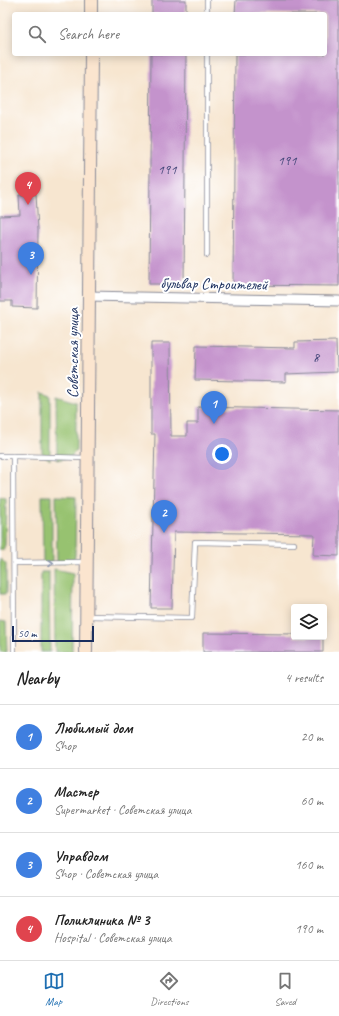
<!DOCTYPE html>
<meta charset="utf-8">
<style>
:root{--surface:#fff;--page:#f2f2f2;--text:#222;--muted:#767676;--line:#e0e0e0;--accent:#1f6fb2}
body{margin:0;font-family:Caveat,sans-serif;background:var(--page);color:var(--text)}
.controls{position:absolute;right:12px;bottom:12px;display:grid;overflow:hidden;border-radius:4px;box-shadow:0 2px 10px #0003}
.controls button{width:36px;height:36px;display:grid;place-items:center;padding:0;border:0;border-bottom:1px solid var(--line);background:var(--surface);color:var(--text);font:20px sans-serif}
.scale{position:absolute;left:12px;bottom:10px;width:82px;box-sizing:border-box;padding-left:4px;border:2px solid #1b2f5e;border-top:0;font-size:11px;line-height:14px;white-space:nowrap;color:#1b2f5e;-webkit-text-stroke:3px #fff;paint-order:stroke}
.you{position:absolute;left:222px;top:454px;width:14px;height:14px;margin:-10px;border:3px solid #fff;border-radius:50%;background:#1a73e8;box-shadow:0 0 0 6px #1a73e833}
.badge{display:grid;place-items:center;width:26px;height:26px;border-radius:50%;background:var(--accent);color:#fff;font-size:13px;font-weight:700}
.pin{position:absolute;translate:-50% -33px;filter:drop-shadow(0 1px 2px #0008)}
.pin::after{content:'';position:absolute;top:21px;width:14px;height:12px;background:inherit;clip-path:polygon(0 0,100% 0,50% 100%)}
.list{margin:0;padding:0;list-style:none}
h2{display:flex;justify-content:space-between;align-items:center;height:52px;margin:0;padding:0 16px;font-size:17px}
h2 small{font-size:13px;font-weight:400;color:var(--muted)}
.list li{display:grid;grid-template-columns:26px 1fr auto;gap:12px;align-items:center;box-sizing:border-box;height:64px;padding:0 16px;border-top:1px solid var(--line)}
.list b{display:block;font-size:15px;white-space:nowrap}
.list p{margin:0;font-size:13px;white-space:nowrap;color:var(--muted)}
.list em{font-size:13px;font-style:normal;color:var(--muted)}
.icon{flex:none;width:22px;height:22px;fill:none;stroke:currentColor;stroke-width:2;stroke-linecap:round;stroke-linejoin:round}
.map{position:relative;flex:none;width:339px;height:652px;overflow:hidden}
.search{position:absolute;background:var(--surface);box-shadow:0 2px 10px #0003;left:12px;right:12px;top:12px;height:44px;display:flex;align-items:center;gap:10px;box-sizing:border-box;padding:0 14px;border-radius:4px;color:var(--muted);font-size:15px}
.sheet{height:308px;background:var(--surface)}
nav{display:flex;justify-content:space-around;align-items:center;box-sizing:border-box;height:56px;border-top:1px solid var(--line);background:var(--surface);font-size:11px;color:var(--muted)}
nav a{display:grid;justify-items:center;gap:2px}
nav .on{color:var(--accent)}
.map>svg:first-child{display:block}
.green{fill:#97c26f;stroke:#597866}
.building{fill:#c493cc}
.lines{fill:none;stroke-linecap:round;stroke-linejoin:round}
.service-casing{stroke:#898a97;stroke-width:6}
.minor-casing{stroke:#898a97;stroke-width:11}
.secondary-casing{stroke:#898a97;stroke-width:14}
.service{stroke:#fff;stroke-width:4.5}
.minor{stroke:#fff;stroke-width:9}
.secondary{stroke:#fbe5cf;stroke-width:12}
.oneway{stroke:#8d97ae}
.labels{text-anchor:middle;stroke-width:4;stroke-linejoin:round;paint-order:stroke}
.number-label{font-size:14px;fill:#45487a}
.street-label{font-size:16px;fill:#1b2f5e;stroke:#fff}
</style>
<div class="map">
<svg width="339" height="652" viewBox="0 0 339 652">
<rect width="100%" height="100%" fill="#fff"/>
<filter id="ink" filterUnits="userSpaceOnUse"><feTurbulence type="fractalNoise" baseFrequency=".025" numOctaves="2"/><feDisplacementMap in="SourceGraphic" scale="8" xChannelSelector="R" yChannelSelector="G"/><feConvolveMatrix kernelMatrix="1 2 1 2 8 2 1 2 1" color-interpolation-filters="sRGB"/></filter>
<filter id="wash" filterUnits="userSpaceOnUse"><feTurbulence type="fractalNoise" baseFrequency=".012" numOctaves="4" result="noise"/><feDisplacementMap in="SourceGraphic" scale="16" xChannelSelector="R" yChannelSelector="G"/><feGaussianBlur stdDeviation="0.9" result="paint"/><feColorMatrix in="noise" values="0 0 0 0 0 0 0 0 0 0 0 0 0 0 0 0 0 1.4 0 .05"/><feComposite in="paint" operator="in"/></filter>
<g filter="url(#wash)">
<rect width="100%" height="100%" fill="#f7e6d0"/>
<g class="green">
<path d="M42,392L50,395V460L42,453Z"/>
<path d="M56,396L76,402V450L71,457L57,460Z"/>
<path d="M42,496H52V563L43,564Z"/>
<path d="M56,496L76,497L75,556L73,561L57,563Z"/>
<path d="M0,498L6,499L5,545L3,550H0Z"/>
<path d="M0,559L6,564V594H0Z"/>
<path d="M54,569L73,573L72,652H55Z"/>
<path d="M41,572H49L50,652H41Z"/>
<path d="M0,621L6,622L7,652H0Z"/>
</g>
<g id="blocks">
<g class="building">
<rect x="152" y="0" width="34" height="14"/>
<path d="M236,0H339V286L233,285L235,54H325V14H235Z"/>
<path d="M151,54H186L184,284H149Z"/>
<path d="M36,194L38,230L37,308L12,307V301H0V216L20,215L19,195Z"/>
<path d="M336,341L337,372L286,374V382L195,380L196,346L295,348V342Z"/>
<path d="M151,343H170L171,436H187V423H198V407L339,410V556L313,555L314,534L174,532L172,608H151L155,434H151Z"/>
<path d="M203,633L294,634V637H323V652H203Z"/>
</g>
</g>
</g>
<g filter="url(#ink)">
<use href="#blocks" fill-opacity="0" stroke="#898a97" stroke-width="1"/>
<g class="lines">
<g class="service-casing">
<g id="service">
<path d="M207,0V14"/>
<path d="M207,54V255"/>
<path d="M0,456H13L14,652"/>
<path d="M13,456L87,458"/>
<path d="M14,563L86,562"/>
<path d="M87,616L192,618L195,542L294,544"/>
</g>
</g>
<g class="minor-casing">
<path id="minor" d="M88,296L339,301"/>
</g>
<g class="secondary-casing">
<g id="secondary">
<path d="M91,0V14"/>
<path d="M86,652L91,54"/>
</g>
</g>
<use href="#service" class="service"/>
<use href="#minor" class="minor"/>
<use href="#secondary" class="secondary"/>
</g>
<defs><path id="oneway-chevron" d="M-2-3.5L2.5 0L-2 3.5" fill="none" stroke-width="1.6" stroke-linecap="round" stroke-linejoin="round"/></defs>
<use class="oneway" href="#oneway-chevron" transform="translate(51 563)"/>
</g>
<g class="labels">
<g class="number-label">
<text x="287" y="165">191</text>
<text x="167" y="174">191</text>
<text x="316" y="362">8</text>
</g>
<g class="street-label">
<text transform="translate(214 283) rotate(1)" y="6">бульвар Строителей</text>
<text transform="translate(72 353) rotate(-90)" y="6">Советская улица</text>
</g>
</g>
</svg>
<div class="controls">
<button><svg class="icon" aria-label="layers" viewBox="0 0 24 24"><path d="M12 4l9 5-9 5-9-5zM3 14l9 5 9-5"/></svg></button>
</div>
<div class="scale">50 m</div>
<div class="you"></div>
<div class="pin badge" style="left:214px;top:424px;background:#3f7fe0">1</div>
<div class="pin badge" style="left:164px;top:533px;background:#3f7fe0">2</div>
<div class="pin badge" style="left:31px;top:275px;background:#3f7fe0">3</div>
<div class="pin badge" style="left:28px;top:205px;background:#e0444e">4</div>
<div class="search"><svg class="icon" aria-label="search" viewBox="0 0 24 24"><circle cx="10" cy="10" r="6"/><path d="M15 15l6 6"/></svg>Search here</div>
</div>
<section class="sheet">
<h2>Nearby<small>4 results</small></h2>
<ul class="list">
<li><span class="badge" style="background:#3f7fe0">1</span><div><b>Любимый дом</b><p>Shop</p></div><em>20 m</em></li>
<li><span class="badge" style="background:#3f7fe0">2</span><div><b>Мастер</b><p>Supermarket · Советская улица</p></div><em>60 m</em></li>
<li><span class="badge" style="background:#3f7fe0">3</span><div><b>Управдом</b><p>Shop · Советская улица</p></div><em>160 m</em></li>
<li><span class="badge" style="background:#e0444e">4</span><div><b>Поликлиника № 3</b><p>Hospital · Советская улица</p></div><em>190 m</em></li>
</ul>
</section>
<nav>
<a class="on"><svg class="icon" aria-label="map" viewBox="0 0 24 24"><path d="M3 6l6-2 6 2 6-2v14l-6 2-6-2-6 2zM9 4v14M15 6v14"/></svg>Map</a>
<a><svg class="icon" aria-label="directions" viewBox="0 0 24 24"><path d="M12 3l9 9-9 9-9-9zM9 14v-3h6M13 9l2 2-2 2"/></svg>Directions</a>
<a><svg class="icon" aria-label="saved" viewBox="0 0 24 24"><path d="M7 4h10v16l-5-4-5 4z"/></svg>Saved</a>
</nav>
